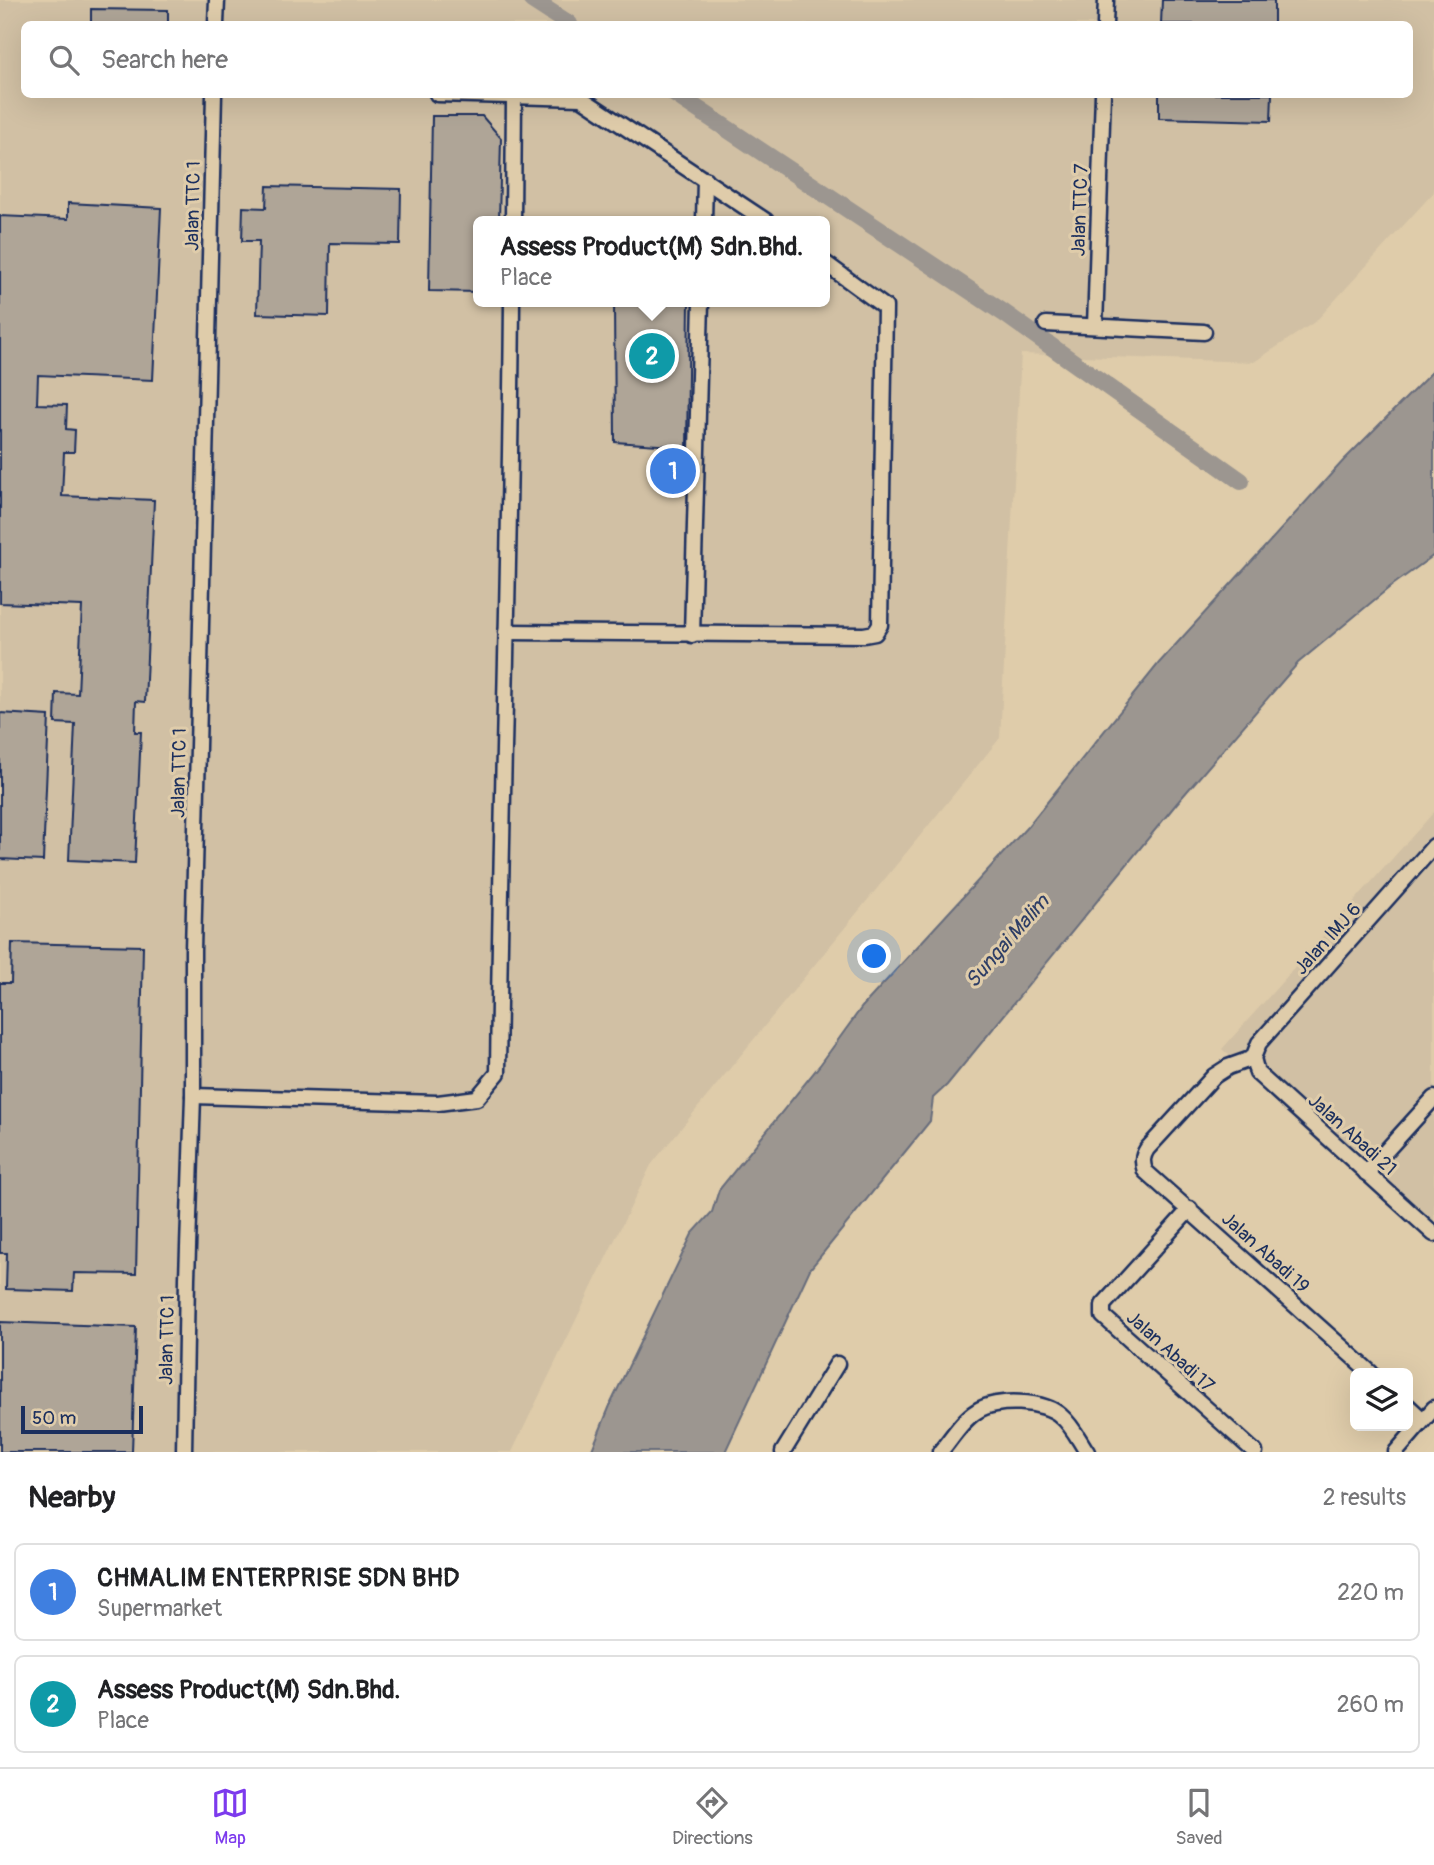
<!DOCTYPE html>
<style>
:root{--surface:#fff;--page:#f2f2f2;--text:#202124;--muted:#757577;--line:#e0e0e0;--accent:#7c3aed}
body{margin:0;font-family:Pangolin,sans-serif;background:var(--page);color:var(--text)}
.controls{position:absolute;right:21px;bottom:21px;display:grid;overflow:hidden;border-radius:10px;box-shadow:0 7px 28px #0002}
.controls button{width:63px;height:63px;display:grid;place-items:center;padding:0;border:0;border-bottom:2px solid var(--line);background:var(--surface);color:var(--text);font:35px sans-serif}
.scale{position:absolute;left:21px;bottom:18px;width:122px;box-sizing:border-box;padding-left:7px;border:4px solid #1b2f5e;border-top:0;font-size:19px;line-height:24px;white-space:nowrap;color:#1b2f5e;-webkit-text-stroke:5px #dfccaa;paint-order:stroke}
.you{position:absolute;left:875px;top:957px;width:24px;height:24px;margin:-18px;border:5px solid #fff;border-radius:50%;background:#1a73e8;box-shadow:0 0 0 10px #1a73e833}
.badge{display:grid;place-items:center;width:46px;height:46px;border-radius:50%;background:var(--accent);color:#fff;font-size:23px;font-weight:700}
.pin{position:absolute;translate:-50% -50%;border:4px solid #fff;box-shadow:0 2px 7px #0006}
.popup{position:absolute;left:473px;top:216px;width:357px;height:91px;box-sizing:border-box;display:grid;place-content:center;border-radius:10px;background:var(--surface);filter:drop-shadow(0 2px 5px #0005);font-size:23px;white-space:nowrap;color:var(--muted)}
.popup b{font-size:26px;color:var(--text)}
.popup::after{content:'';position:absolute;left:50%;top:100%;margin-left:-14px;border:14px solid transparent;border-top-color:var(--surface)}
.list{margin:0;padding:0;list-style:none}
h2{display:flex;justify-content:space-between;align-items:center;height:91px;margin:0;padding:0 28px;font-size:30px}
h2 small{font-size:23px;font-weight:400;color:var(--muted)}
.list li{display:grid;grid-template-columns:46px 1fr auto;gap:21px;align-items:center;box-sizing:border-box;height:98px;margin:0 14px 14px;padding:0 14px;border:2px solid var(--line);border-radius:10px}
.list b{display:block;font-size:26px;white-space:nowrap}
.list p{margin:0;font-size:23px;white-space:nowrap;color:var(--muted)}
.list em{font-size:23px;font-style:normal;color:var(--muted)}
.icon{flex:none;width:38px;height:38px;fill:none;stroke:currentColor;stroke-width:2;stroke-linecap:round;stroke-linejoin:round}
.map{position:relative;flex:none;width:1434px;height:1452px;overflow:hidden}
.search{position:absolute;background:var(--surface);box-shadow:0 7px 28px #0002;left:21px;right:21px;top:21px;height:77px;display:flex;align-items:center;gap:18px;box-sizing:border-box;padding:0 24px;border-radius:10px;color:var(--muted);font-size:26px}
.sheet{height:315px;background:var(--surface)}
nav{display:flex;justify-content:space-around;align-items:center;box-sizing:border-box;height:98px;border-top:2px solid var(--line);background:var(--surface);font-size:19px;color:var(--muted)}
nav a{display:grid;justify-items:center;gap:4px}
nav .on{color:var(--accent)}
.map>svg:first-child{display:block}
.built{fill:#d1c0a4;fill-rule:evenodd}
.water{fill:#9c9690;stroke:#686d7c;stroke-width:2}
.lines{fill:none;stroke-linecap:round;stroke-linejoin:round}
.canal{stroke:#9c9690;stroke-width:18}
.building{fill:#afa597;stroke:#1b2f5e;stroke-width:2}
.street-casing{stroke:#1b2f5e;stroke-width:19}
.street{stroke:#dfccaa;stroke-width:14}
.labels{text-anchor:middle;stroke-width:6;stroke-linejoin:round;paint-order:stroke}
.street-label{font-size:19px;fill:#1b2f5e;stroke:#dfccaa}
.water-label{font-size:21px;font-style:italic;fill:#2e3e66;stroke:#dfccaa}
</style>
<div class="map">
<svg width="1434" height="1452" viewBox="0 0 1434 1452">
<rect width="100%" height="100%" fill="#dfccaa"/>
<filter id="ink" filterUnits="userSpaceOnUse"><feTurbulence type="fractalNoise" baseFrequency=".0143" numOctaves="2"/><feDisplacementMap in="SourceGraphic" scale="14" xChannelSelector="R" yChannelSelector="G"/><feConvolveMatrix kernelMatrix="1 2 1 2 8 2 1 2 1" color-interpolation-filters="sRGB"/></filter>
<g filter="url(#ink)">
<g class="built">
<path d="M0,0H1434V192L1316,321L1254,362L1021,354L1000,738L651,1165L512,1452H0ZM24,24H1410V94H24ZM479,221H825V302H479Z"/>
<path d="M1434,812V1241L1222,1049Z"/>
</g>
<path class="water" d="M1434,370V555L1390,587L1298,663L1177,803L947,1085L933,1098L930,1121L810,1269L725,1452H591L611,1403L692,1234L712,1212L719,1190L820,1065L862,1007L1028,826L1159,663L1344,460Z"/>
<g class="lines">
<g class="canal">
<path d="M532,0L569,24"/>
<path d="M675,94L1004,313L1241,481"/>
</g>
</g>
<g class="building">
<path d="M1162,0H1274V24H1161Z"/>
<path d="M91,9L168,10V24H91Z"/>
<path d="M1159,94H1272L1271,121L1159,118Z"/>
<path d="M432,116H482L501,138L499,221H479V292L429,291Z"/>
<path d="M267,186L401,189L400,244L330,243L329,316L257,314L259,241H242L243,207L266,208Z"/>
<path d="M68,203L161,208L153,380L38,375L37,404L67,405L66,429L75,430L74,452H64L62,496L154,500L145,702L136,701L135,732H141L135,863L69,860L75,724L55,723L56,693L78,694L82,606L0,603V216L68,219Z"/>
<path d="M614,302H689L687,447L615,442Z"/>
<path d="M0,713L49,716L43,861L0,859Z"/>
<path d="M12,943L143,946L136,1274L74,1273L73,1291L6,1289L7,1253H0V983H11Z"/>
<path d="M0,1322L136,1327L132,1452H0Z"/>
</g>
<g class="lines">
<g class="street-casing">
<g id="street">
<path d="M216,24L217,0"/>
<path d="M1105,24L1106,0"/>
<path d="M437,94L581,98L766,221"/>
<path d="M513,221L514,98"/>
<path d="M704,221L705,179"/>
<path d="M1046,324L1204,332"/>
<path d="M1095,326L1103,94"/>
<path d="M506,632L864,635L875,633L880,625L885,307L825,263"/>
<path d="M692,635L701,302"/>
<path d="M1434,846L1259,1043L1253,1058L1257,1073L1434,1234"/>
<path d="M1253,1058L1228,1067L1214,1076L1147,1149C1142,1157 1142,1162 1145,1171L1371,1373"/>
<path d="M193,1096L438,1103L477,1098L498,1073C501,816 510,559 512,302"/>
<path d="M1366,1173L1434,1098"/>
<path d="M1190,1209L1103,1305V1316L1255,1452"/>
<path d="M1408,1406L1423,1420"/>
<path d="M184,1452L187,1278L193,1096V951L214,94"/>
<path d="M783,1452L837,1364"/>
<path d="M940,1452C951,1439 962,1420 977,1411C995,1398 1045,1400 1061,1416C1072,1425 1079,1440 1087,1452"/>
<path d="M1396,1452L1434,1408"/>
</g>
</g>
<use href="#street" class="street"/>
</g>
</g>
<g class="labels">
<g class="street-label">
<text transform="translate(192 206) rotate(-89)" y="7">Jalan TTC 1</text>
<text transform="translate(1079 210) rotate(-88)" y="7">Jalan TTC 7</text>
<text transform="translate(178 773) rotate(-89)" y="7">Jalan TTC 1</text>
<text transform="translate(1327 938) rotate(-48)" y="7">Jalan IMJ 6</text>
<text transform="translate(1353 1134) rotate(42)" y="7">Jalan Abadi 21</text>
<text transform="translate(1266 1252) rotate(42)" y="7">Jalan Abadi 19</text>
<text transform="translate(166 1340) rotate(-89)" y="7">Jalan TTC 1</text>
<text transform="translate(1171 1351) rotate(42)" y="7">Jalan Abadi 17</text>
</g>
<g class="water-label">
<text transform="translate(1007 941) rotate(-49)" y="7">Sungai Malim</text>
</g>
</g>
</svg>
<div class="controls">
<button><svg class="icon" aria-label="layers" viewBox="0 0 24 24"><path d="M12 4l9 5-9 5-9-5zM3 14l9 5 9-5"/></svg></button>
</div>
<div class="scale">50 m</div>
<div class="you"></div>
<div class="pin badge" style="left:673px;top:471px;background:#3f7fe0">1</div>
<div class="pin badge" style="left:652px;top:356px;background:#0f9aa8">2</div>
<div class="popup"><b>Assess Product(M) Sdn.Bhd.</b>Place</div>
<div class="search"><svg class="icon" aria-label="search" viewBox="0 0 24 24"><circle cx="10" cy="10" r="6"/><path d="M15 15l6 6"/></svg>Search here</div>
</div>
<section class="sheet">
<h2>Nearby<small>2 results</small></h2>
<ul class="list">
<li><span class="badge" style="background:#3f7fe0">1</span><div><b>CHMALIM ENTERPRISE SDN BHD</b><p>Supermarket</p></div><em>220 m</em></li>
<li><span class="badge" style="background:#0f9aa8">2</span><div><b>Assess Product(M) Sdn.Bhd.</b><p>Place</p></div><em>260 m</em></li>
</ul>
</section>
<nav>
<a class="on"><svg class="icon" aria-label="map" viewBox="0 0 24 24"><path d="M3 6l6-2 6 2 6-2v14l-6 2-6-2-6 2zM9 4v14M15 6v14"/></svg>Map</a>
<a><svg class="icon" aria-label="directions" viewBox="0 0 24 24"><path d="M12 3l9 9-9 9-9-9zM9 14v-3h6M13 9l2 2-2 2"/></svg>Directions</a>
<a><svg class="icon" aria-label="saved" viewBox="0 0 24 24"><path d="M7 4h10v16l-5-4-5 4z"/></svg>Saved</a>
</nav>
